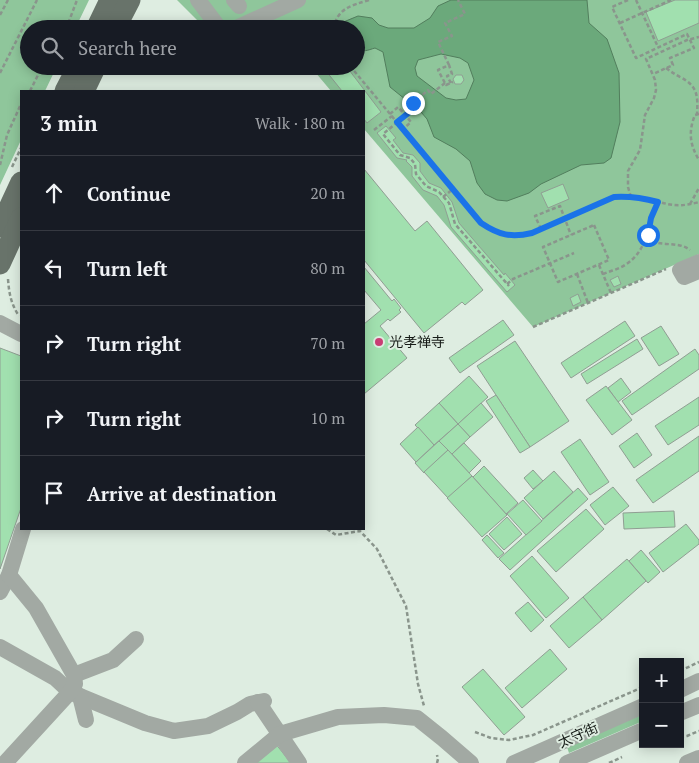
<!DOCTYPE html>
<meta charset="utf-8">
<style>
:root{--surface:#171b24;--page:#242831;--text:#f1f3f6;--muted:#9ea1a6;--line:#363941}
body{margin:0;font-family:"PT Serif","Noto Sans SC",serif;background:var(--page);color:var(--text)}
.controls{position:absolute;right:15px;bottom:15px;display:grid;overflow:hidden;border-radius:0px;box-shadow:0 2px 12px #0003}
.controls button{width:45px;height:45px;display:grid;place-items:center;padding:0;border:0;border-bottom:1px solid var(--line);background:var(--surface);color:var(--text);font:25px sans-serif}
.stop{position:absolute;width:15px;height:15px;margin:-11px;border:4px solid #1a73e8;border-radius:50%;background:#fff}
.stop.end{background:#1a73e8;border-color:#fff;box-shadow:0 1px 5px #0008}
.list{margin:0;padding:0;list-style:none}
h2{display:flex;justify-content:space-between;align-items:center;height:65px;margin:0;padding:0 20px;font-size:21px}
h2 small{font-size:16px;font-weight:400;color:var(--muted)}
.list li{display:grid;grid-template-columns:32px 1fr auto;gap:15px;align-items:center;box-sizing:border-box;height:75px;padding:0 20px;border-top:1px solid var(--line)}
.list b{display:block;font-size:19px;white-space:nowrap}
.list em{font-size:16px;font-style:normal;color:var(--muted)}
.icon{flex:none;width:28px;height:28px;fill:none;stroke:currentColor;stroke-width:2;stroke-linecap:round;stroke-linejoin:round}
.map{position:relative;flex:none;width:699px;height:763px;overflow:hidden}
.search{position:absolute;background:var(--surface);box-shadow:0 2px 12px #0003;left:20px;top:20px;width:345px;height:55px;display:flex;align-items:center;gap:12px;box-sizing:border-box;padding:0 18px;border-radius:28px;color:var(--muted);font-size:19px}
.panel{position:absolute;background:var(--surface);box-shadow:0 2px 12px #0003;left:20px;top:90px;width:345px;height:440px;border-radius:0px}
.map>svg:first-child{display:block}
.green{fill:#8fc69b}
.water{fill:#6ba97b;stroke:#527e5d;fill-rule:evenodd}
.building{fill:#a1e0af;stroke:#909e93}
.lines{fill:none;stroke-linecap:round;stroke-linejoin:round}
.path{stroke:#8a958c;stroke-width:2.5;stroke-dasharray:4 2.5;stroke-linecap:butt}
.minor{stroke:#a2a9a3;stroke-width:16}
.major{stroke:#68736a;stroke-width:21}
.route{stroke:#1a73e8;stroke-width:6}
.poi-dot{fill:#c93e74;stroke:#deede1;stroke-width:2}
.labels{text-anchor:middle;stroke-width:4;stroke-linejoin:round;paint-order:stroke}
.poi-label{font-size:14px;fill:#161b17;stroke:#deede1;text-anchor:start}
.street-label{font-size:14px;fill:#161b17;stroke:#deede1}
</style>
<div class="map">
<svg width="699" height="763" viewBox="0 0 699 763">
<rect width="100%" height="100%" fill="#deede1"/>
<g class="green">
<path d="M0,0H89L75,29H29V66H57L45,91H21V140L0,185Z"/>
<path d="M177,0H699V254L533,327L364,129V91H331L310,66H356V29H278L274,25L262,29H206Z"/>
<path d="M643,714V721L569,753L567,747Z"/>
</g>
<path class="water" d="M451,0H587L589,23L607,39L619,73L620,122L611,158L604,163L581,165L541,184L529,193L507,201L497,200L485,194L477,183L470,161L456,149L434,137L427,119L421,112L390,87L383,52L375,48C368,50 363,53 356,48L359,45L356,41V29H346L344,26L341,28V23L358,16L372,18L379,25L388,28H414L430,18L438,6ZM441,54L460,58L468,63L474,80L466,99L456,100L446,98L417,76L415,68L418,60Z"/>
<g class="building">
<path d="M675,0H699V23L658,41L646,12Z"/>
<path d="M322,66H346L381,112L367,123L364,119V91H342Z"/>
<path d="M456,75H462L464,80L461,84H455L453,79Z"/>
<path d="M386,126L396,138L393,140L403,153L413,155L420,163V171L429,183L441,188L452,202L459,223L504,275L505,273L515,285L507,292L451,227L444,205L437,196L423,190L412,176V167L406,161L407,160L397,158L377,133Z"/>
<path d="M364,169L415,231L427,221L483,290L465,305L462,302L424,333L364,260Z"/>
<path d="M563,184L569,199L548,208L541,193Z"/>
<path d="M364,267L392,301L394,299L401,308L399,310L401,312L390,321L388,319L380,326L407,358L364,394V324L381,310L364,290Z"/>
<path d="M618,276L621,284L614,287L610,280Z"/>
<path d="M578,294L581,302L573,306L570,298Z"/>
<path d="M503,320L514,335L460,373L449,358Z"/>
<path d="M625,321L635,336L571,378L561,363Z"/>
<path d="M661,326L679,354L659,366L641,338Z"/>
<path d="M637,339L643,349L587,384L581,374Z"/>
<path d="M515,341L569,421L530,447L477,366Z"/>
<path d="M0,348L21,356V508L0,569Z"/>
<path d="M695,349L699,355V369L632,415L622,401Z"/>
<path d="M469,376L488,397L458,424L439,403Z"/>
<path d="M621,378L631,392L618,402L608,388Z"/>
<path d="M606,386L632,420L612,435L586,400Z"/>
<path d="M496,395L530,447L520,453L486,401Z"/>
<path d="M699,397V425L668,445L655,426Z"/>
<path d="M439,403L458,424L434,445L415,425Z"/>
<path d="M481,403L493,417L470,437L458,424Z"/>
<path d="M458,424L470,437L452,454L439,441Z"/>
<path d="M418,427L434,445L416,462L400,444Z"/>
<path d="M637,433L652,455L634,468L619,446Z"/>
<path d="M699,436V471L653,503L636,480Z"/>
<path d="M580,439L609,482L590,495L561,452Z"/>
<path d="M439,441L448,450L424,473L415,463Z"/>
<path d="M464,443L481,461L469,473L452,454Z"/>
<path d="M448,450L472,476L448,498L424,472Z"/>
<path d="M484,466L518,503L506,514L473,477Z"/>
<path d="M533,470L543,481L533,489L524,478Z"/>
<path d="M554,471L573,492L543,519L524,498Z"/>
<path d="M472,476L507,515L482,537L447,498Z"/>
<path d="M613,487L629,506L605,525L590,505Z"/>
<path d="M578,488L588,499L510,570L499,559Z"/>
<path d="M523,500L542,521L526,535L507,514Z"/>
<path d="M586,509L604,529L556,572L537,551Z"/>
<path d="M674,511L675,527L624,529L623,513Z"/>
<path d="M507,517L522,534L504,550L489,534Z"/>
<path d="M686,524L699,540V544L663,572L649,553Z"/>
<path d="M487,535L504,553L498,558L482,540Z"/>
<path d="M641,550L660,572L648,583L629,561Z"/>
<path d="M532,556L569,598L546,618L510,576Z"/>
<path d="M627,559L646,581L602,620L583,597Z"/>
<path d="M583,597L602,620L569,648L550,626Z"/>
<path d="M528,602L544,620L531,632L515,613Z"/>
<path d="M550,649L567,669L522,708L505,688Z"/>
<path d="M483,669L525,717L504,735L462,687Z"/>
<path d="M275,743L291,763H252Z"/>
</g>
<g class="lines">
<g class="path">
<path d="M628,0L612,7L636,58L687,34L694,48L670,58L673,65L653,74"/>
<path d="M636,0L658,47"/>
<path d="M0,15L8,0"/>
<path d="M620,23L671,0"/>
<path d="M66,29L77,0"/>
<path d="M333,29C338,8 350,6 369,0"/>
<path d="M449,65L438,42L452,36L445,23L465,14L458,0"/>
<path d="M350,66L481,223C499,235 511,238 532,233L614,197C622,196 630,196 638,197C663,201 671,210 699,202"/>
<path d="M666,68C671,72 675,74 680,77C698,86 698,96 697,115"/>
<path d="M0,73L37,0"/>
<path d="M445,83L431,94L428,90L413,103L416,107L383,134L400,155L410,158L415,164L416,174L426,186L439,192L449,203L455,224L509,286"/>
<path d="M451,83L447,76L452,74L449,65L438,70L446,85L453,82"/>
<path d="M30,91L41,69L43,66"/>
<path d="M390,114L398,107L411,122L403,129"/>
<path d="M699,114L695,115C688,132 690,145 699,160"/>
<path d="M374,130L392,116"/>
<path d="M0,165L7,135L21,104"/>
<path d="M12,167L21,148"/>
<path d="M443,197L453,189"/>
<path d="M631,197L628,187V171L640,150L645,115L654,98L656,90L655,80L646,59L687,40L699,37"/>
<path d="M690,204L699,188"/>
<path d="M594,225L609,260L558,282L543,247Z"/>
<path d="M541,229L535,216L560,206L571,235"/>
<path d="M646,239C650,240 654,242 658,243C669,245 681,243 690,250"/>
<path d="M599,265L611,293"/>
<path d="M577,274L588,303"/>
<path d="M603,274C610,271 619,269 625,265C649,250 647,225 657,203"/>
<path d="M8,279C9,293 11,304 19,316"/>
<path d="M507,284L513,279L574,253"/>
<path d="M533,327L666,269"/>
<path d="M327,529L336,535L360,531L377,549L406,606L418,684L424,706"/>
<path d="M680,671L699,662"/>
<path d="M475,732L491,738L509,740L533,735L643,687"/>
<path d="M680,737L687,736L699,731"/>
<path d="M437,763L438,759L437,755"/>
<path d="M609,763L622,757"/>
</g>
<g class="minor">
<path d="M198,0L220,29"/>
<path d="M234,0L239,6"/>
<path d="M234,29L298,0"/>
<path d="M699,262L680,270L684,277L699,271"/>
<path d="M0,323L21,334"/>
<path d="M0,592L9,575L23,529"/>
<path d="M0,647L55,678L70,692L145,723L174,731L208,726L237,712L250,704L264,701"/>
<path d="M74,675L113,660L136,639"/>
<path d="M680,690L699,681"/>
<path d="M80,696L86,720"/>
<path d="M258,702L299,763"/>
<path d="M680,713L699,705"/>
<path d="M5,763L70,692L75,684L74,675L36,608L9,575"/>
<path d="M245,763L280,734L338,717L384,715L417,718L442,738L471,763"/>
<path d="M514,763L643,706"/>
<path d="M567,763L643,730"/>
<path d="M687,763L699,758"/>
</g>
<g class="major">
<path d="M96,29L110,0"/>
<path d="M115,29L130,0"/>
<path d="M65,91L78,66"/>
<path d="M84,91L96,66"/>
<path d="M0,227L21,182"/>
<path d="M0,264L21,218"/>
</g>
</g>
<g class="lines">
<path class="route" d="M413,103L416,107L397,122L481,223C499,235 511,238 532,233L614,197C630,196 643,198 658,202L651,218L648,235"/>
</g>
<circle class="poi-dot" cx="379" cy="342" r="5"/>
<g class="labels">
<g class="poi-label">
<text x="389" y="347">光孝禅寺</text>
</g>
<g class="street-label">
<text transform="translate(578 735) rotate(-24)" y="5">太守街</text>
</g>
</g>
</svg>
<div class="controls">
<button>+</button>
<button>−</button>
</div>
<div class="stop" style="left:648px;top:235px"></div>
<div class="stop end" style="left:413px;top:103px"></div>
<div class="search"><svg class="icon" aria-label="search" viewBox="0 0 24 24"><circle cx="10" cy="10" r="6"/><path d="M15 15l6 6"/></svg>Search here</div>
<section class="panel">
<h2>3 min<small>Walk · 180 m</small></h2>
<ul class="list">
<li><svg class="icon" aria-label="ahead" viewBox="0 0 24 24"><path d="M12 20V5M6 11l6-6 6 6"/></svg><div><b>Continue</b></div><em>20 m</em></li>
<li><svg class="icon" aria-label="left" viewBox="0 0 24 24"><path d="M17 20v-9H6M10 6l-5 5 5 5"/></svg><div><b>Turn left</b></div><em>80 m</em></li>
<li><svg class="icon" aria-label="right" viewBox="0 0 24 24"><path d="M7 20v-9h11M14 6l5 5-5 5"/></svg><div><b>Turn right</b></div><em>70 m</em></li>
<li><svg class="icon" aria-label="right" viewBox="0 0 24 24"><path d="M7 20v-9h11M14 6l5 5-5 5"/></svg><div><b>Turn right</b></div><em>10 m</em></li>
<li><svg class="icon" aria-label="arrive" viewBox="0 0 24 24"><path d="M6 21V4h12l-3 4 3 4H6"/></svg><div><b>Arrive at destination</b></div></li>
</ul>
</section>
</div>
